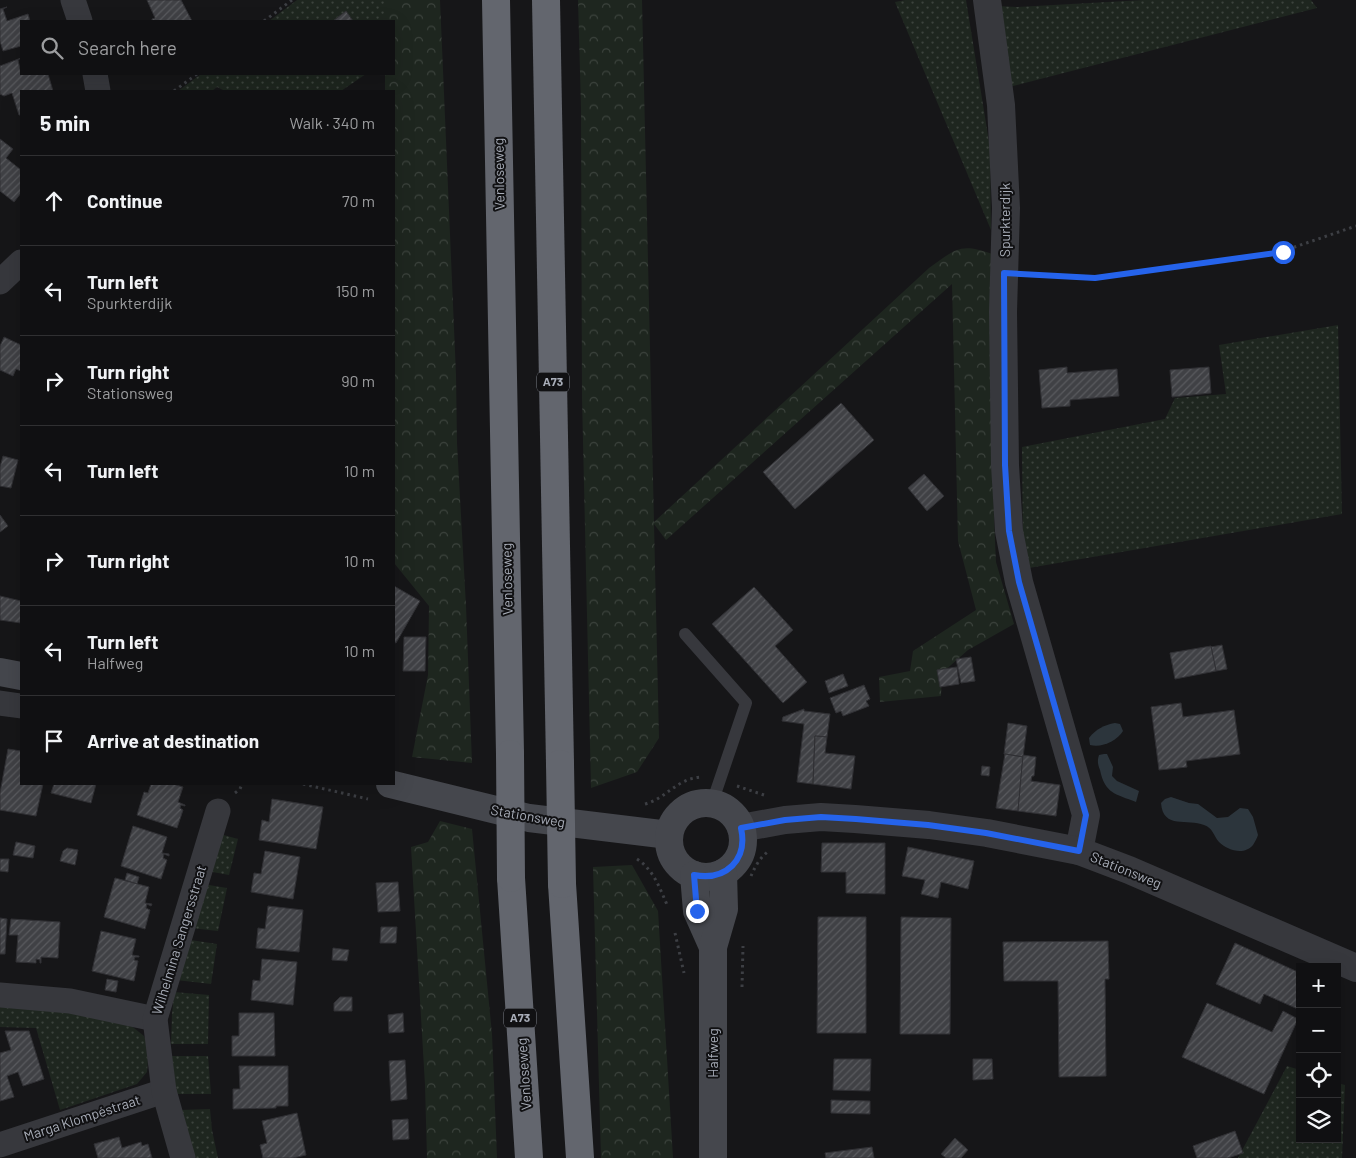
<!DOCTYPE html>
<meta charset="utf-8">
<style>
:root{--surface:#101012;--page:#19191b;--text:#f1f3f6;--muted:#9c9d9f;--line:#303032}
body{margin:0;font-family:Barlow,sans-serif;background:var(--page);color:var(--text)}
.controls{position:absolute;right:15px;bottom:15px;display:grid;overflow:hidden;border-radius:0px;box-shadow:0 5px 20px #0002}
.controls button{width:45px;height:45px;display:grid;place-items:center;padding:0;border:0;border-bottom:1px solid var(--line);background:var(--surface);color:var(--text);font:25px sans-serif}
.stop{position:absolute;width:15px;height:15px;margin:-11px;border:4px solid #2563eb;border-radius:50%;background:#fff}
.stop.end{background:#2563eb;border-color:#fff;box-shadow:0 1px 5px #0008}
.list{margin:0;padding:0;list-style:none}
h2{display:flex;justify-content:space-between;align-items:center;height:65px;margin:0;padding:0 20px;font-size:21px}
h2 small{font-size:16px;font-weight:400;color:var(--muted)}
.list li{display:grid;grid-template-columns:32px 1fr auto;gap:15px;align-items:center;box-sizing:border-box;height:90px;padding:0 20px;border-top:1px solid var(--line)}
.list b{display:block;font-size:19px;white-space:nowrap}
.list p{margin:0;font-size:16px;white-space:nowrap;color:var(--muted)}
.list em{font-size:16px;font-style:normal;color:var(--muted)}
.icon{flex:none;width:28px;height:28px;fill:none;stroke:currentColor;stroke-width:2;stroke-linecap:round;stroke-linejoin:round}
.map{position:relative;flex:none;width:1356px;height:1158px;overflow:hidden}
.search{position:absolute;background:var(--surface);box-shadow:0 5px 20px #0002;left:20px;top:20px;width:375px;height:55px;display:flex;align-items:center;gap:12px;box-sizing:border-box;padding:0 18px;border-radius:0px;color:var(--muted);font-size:19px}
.panel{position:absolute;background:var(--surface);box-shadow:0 5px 20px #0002;left:20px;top:90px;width:375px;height:695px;border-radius:0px}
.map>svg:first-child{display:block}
.grass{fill:url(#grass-dots)}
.forest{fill:url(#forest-crowns)}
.water{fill:#2c353c}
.building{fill:url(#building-hatch);stroke:#303034}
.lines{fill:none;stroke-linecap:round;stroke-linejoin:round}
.path{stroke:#3d3f44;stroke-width:3;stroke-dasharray:2.5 4;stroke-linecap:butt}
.service{stroke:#37383d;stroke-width:12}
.minor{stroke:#37383d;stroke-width:25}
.tertiary{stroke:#37383d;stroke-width:28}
.secondary{stroke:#45474d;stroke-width:28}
.motorway{stroke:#63666e;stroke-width:28}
.motorway-bridge{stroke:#63666e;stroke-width:28}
.route{stroke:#2563eb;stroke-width:6}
.labels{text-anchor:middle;stroke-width:4;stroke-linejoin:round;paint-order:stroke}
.shield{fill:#111113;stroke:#7b7e86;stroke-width:1}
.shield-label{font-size:12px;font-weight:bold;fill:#a8adb8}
.street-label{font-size:14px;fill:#a8adb8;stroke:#111113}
</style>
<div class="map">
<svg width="1356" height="1158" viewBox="0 0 1356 1158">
<defs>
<pattern id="grass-dots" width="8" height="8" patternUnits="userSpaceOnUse" patternTransform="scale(1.25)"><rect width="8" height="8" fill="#1e261f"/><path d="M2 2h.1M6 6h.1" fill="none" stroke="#3c433d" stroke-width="1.8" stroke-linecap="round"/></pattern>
<pattern id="forest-crowns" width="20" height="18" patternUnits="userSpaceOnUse" patternTransform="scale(1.25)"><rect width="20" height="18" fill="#1e261f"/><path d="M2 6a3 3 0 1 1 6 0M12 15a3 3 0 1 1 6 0" fill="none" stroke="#3c433d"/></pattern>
<pattern id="building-hatch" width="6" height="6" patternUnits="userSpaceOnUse" patternTransform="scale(1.25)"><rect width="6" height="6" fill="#404145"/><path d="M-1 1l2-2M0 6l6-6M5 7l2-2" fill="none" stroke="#595a5e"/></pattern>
</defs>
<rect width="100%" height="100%" fill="#161618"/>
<g class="grass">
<path d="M297,0H386V21H269Z"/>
<path d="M905,0H966L990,148L991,230L895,2Z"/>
<path d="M1144,0H1311L1317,8L1009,87L997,6L1017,7Z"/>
<path d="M201,74H366L341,91H225L217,87L212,91H178Z"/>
<path d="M1338,325L1342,514L1029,568L1023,547L1022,447L1165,419L1175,398L1226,394L1219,345Z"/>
<path d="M220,834L238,839L229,875L207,871Z"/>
<path d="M203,884L227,888L218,931L190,928Z"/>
<path d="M184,939L217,944L211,984L176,980Z"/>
<path d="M174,992L209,995L208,1044H171L172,1015Z"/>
<path d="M0,1002L124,1020L144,1036L149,1049L147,1072L137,1084L60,1110L36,1028L0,1027Z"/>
<path d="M171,1056H208L211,1094H176Z"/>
<path d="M1287,1066L1300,1070V1139H1337V1083L1345,1085L1342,1158H1238Z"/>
<path d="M210,1109L212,1130L218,1158H192L179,1110Z"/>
</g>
<g class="forest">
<path d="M386,0H440L456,375L457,443L466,606L472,763L412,757L428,675L429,606L394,563V91H385V74H394V21H386Z"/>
<path d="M578,0H642L654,522L929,268C955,250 959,242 992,254L994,519L996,562L1014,624L968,650L942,673L941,696L880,702L879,677L910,671L913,651L976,610L958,541L952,284L666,540L654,524L659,738L637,772L591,788L582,398L581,108Z"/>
<path d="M440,821L472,829L492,1034L497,1158H427L425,1085L411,847L428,842Z"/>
<path d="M632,865L658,911L673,1158H601L593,867Z"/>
</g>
<g class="water">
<path d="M1115,723L1120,724L1123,731C1117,741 1102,748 1090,745L1089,738C1096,729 1104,725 1115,723Z"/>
<path d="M1104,754H1107L1113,767L1112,776L1117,781L1139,791L1136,802C1116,794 1105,794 1100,770C1098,765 1097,761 1099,755Z"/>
<path d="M1171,797L1189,803L1198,804L1217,818L1228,817L1240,808L1248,809L1253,817L1258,835C1257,838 1255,842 1253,845C1244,856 1227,850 1219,842C1213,835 1213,828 1204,825C1188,818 1163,830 1161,803L1165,799Z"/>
</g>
<g class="building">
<path d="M147,0H181L192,21H152V19L155,18Z"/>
<path d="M7,7L3,9L7,21L28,14L30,21H21V46L3,51L0,41V9Z"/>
<path d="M346,11L353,21H333Z"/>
<path d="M21,58L18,60L21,74H48L53,91H21V115H19L12,93L4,96L0,94V66Z"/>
<path d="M0,139L13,149L6,158L21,170V193L14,202L0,191Z"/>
<path d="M4,337L21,345V371L16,369L13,376L0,370V346Z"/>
<path d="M1067,367V373L1117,369L1119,396L1070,400V406L1042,408L1039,370Z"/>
<path d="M1209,367L1211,393L1172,397L1170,370Z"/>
<path d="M841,403L874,440L795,509L763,472Z"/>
<path d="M3,456L18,460L11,488L0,486V467Z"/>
<path d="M924,474L944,496L927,511L908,488Z"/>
<path d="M0,515L8,526L0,532Z"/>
<path d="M394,586L420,601L396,643L394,642Z"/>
<path d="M754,587L793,630L775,646L807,682L783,703L712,624Z"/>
<path d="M0,596L21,601V623L0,620Z"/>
<path d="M404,637H426L425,671H403Z"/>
<path d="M1222,645L1227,669L1216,671L1211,647Z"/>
<path d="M1211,646L1216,671L1175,679L1170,653Z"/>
<path d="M971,657L975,681L961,683L956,659Z"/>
<path d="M957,667L959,684L940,687L937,670Z"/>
<path d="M843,674L848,686L829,693L825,681Z"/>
<path d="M864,685L870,699L866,701L869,706L843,716L841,711L836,713L830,698Z"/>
<path d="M1181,703L1183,717L1234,710L1240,754L1186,761L1187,767L1159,770L1151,707Z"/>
<path d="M804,709V711L830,714L827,737L815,736L813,784L797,782L804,724L782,721L783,717Z"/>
<path d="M1008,723L1027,726L1023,757L1004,754Z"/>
<path d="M815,736L827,737L825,753L855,756L851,789L813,784Z"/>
<path d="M8,749L21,751V784H43L36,816L0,810V793Z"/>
<path d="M1005,754L1023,757L1018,811L996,808Z"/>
<path d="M1023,755L1036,757L1034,776H1032L1031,781L1060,785L1056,816L1018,811Z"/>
<path d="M982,766L990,767L989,776L981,775Z"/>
<path d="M54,784H96L91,803L51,793Z"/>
<path d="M151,784H173L183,787L178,802L185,805V806L181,805L180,808L183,810L177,828L137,815L144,792L148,793Z"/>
<path d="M272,799L323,807L316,849L259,840L262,820L269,822Z"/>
<path d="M133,826L167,837L162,853L169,854V856L164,854L163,858L167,860L161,879L121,866Z"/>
<path d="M16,842L35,846L33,858L13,855Z"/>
<path d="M822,843H885V894L846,893V872H821Z"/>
<path d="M908,847L974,861L968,889L941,882L938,898L921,894L925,880L902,876Z"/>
<path d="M67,848L78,850L75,865L60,861L63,851Z"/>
<path d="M265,851L300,857L293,899L251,892L254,873L261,874Z"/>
<path d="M0,859H9L8,872L0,871Z"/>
<path d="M127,873L139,877L137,884L125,880Z"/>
<path d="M115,878L149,887L145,903L152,904L151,906L147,904L146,908L150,910L145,929L104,917Z"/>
<path d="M398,882L400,911L378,912L376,883Z"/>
<path d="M268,906L303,910L299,952L256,948L258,928L265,929Z"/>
<path d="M818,917H866V1033H817Z"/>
<path d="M901,917L951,918L950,1034H900Z"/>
<path d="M0,918L7,919L5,954H0Z"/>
<path d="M11,919L60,922L58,958L41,957V963H40V960L36,959V963L16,962L18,935H9Z"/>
<path d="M381,927H397L396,943H380Z"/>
<path d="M101,931L136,939L132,955L139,956V957H135L134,960L138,961L134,981L92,971Z"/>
<path d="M1108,941L1109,979H1105L1106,1076L1059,1077L1058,981H1004L1003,942Z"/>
<path d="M1235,943L1300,973V1010L1264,994L1260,1004L1216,984Z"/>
<path d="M333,948L349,950L347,961L332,960Z"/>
<path d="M262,959L297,962L293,1005L251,1000L253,980L260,981Z"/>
<path d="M107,979L118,981L116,992L105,990Z"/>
<path d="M340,997H352V1011H334V1003Z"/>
<path d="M1207,1003L1272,1032L1283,1011L1298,1019L1264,1094L1182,1057Z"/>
<path d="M239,1013H274L275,1056H232V1036H239Z"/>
<path d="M403,1013L404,1032L389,1033L388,1015Z"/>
<path d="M5,1031H29L44,1079L23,1086L18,1072L7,1076L14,1097L0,1101V1053L11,1050Z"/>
<path d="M834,1059H871L870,1091L833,1090Z"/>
<path d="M973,1059H992L993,1079L973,1080Z"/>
<path d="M405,1060L407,1099L391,1101L389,1061Z"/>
<path d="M239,1066H288V1106H276V1108L233,1109V1089H240Z"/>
<path d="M831,1100L870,1101V1114L831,1113Z"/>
<path d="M297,1113L306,1155L293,1158H263L260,1145L267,1143L262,1121Z"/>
<path d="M408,1119L409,1139L393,1140L392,1120Z"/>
<path d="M1235,1131L1243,1153L1228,1158H1197L1193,1146Z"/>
<path d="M119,1137L122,1148L141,1142L142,1146L148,1144L152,1158H98L94,1144Z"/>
<path d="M955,1138L968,1150L961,1158H946L941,1154Z"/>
<path d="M872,1147L874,1158H826L825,1153Z"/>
</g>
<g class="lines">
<g class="path">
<path d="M264,21L292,0"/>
<path d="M174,91L197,74"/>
<path d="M1030,274L1095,278L1283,251L1356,226"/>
<path d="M303,784L368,799"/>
<path d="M737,786L764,795"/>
<path d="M235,793L240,789L242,784"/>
<path d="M645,804C667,798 677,778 702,777"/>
<path d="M637,859C654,870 660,889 668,907"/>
<path d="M751,876C755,867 760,857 769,851"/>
<path d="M675,933L684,973"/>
<path d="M742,987L743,946"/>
</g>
<path class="service" d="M685,634L746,703L712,803"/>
<g class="minor">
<path d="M73,0L80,21"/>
<path d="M95,74L98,91"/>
<path d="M0,282L21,262"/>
<path d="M0,703L21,706"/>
<path d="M0,995L70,1001L155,1019"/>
<path d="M0,1145L164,1091"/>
<path d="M183,1158L164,1091L155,1019L218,811"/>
</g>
<g class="tertiary">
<path d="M987,0L1001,105L1006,208L1003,312L1005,465L1009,531L1019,582L1086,815L1079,851"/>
<path d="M741,828L785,820L821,817L855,819L929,825L987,833L1079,851L1129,870L1356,968"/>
</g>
<g class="secondary">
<path d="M0,672L21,676"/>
<path d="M390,784L529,818L669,835"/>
<circle cx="706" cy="840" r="37"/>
<path d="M694,875L697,911L713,947"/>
<path d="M713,1158V947L724,909L723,873"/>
</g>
<g class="motorway">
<path d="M496,0L510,754"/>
<path d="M546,0L560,764"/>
<path d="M511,878L529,1158"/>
<path d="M562,884L580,1158"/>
</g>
<g class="motorway-bridge">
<path d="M510,754L511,878"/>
<path d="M560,764L562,884"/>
</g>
</g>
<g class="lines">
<path class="route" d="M697,911L694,875C726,881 748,860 741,828L785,820L821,817L856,819L928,825L986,833L1079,851L1086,815L1019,582L1009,531L1005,465L1004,273L1095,278L1283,252"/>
</g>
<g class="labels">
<g class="shield">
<rect x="537" y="372.5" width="32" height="19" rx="4"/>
<rect x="504" y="1008.5" width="32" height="19" rx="4"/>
</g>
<g class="shield-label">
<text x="553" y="386">A73</text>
<text x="520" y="1022">A73</text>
</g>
<g class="street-label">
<text transform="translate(499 174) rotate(-91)" y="5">Venloseweg</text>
<text transform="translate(1005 220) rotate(-90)" y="5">Spurkterdijk</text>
<text transform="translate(507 579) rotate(-91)" y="5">Venloseweg</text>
<text transform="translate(528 816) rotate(10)" y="5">Stationsweg</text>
<text transform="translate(1126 870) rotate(22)" y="5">Stationsweg</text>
<text transform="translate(179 940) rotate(-73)" y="5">Wilhelmina Sangersstraat</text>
<text transform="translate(713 1053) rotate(-90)" y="5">Halfweg</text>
<text transform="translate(524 1074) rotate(-94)" y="5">Venloseweg</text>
<text transform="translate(82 1118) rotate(-18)" y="5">Marga Klompéstraat</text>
</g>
</g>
</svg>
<div class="controls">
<button>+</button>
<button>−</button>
<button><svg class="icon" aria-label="locate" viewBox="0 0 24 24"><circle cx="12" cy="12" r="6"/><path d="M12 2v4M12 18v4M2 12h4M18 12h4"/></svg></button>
<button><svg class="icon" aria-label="layers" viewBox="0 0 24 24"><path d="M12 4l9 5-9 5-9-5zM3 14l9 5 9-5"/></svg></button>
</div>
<div class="stop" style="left:1283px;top:252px"></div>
<div class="stop end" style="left:697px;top:911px"></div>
<div class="search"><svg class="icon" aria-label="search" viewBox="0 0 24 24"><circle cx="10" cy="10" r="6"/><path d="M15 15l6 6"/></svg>Search here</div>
<section class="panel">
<h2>5 min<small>Walk · 340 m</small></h2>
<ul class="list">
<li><svg class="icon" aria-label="ahead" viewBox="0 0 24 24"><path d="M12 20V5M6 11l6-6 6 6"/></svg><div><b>Continue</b></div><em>70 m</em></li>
<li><svg class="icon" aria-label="left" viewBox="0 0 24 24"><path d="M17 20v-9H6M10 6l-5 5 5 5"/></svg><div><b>Turn left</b><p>Spurkterdijk</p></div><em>150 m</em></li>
<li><svg class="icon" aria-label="right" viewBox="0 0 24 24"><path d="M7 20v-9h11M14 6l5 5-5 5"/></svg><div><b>Turn right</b><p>Stationsweg</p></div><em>90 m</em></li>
<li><svg class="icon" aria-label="left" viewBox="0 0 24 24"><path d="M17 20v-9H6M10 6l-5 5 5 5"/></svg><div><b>Turn left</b></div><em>10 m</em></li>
<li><svg class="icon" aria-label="right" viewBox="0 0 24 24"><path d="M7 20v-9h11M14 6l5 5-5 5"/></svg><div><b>Turn right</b></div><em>10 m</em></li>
<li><svg class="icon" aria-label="left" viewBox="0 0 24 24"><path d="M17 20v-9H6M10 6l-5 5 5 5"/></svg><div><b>Turn left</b><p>Halfweg</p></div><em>10 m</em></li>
<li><svg class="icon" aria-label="arrive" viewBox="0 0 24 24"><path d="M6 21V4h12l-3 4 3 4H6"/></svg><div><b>Arrive at destination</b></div></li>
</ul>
</section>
</div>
